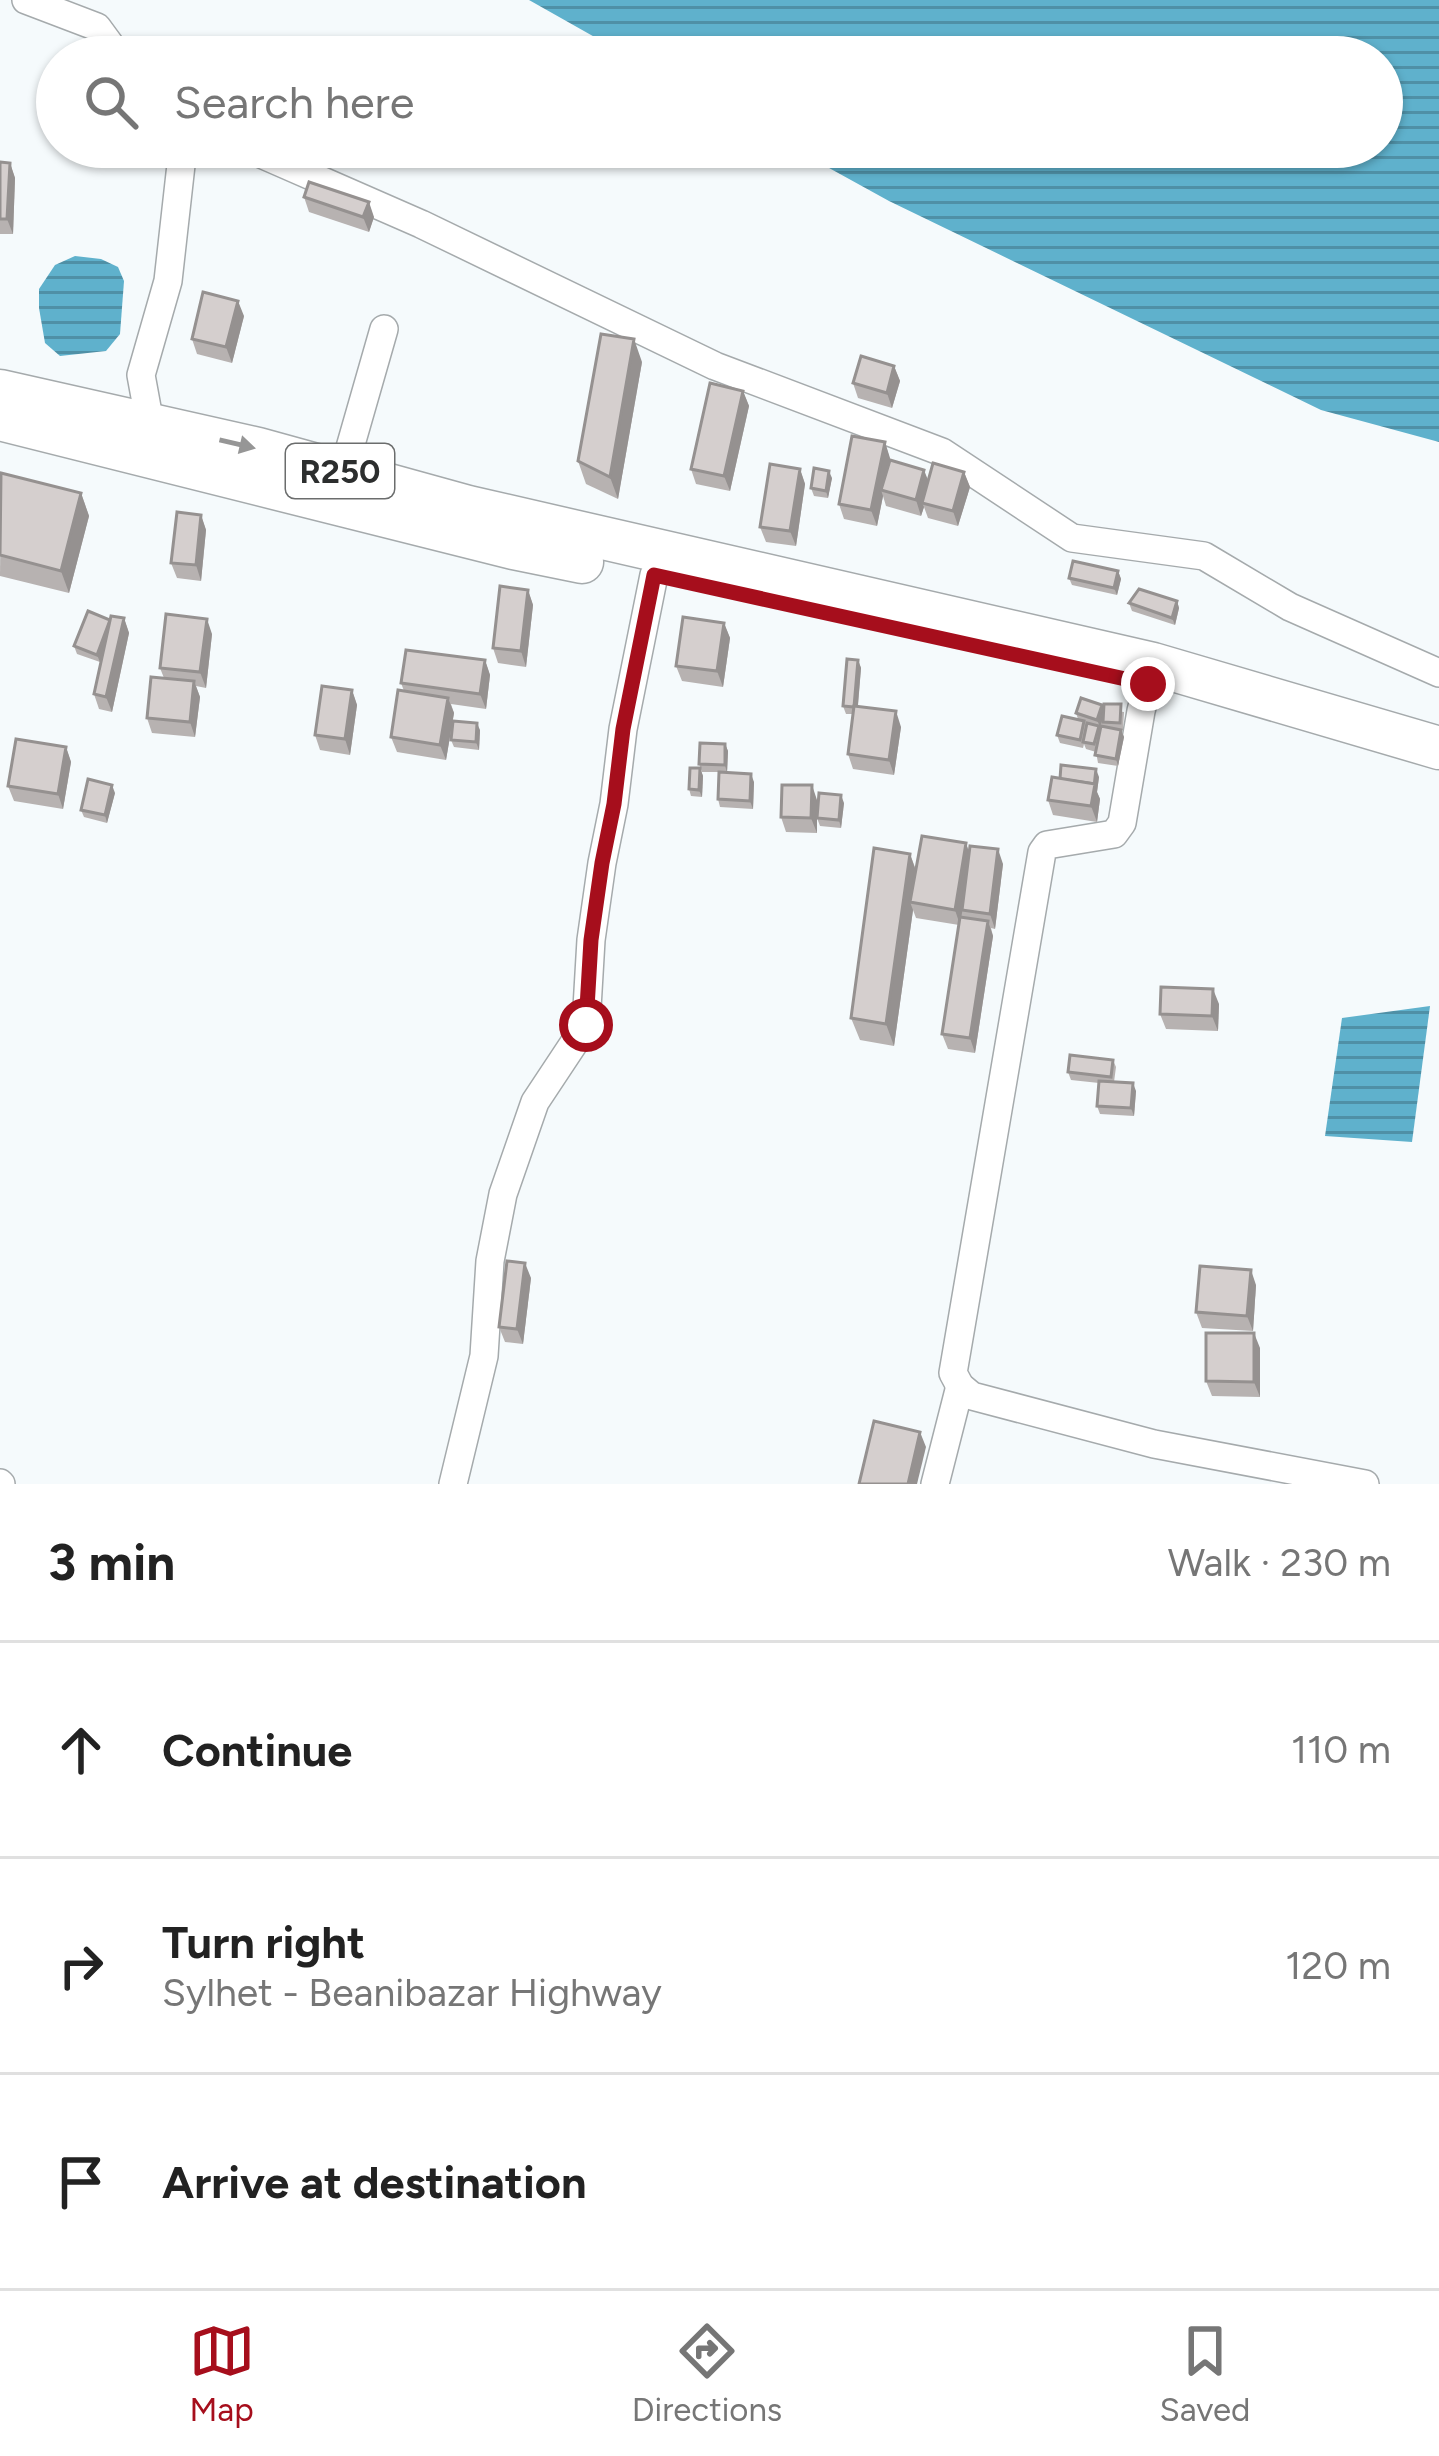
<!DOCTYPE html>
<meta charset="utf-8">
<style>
:root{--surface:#fff;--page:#f2f2f2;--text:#222;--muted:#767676;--line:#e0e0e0;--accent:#a60e1c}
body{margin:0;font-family:Figtree,sans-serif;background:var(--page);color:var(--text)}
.stop{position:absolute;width:36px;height:36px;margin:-27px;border:9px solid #a60e1c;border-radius:50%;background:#fff}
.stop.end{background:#a60e1c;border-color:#fff;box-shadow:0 3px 12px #0008}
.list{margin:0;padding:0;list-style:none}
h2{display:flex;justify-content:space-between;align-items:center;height:156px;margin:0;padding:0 48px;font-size:51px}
h2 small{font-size:39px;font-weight:400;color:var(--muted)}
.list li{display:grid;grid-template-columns:78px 1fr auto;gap:36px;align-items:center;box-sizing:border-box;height:216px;padding:0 48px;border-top:3px solid var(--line)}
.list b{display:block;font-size:45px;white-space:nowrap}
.list p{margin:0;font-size:39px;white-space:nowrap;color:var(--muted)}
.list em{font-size:39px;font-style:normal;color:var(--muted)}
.icon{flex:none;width:66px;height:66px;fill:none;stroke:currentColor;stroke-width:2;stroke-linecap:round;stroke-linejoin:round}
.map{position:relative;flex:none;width:1439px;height:1484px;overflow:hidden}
.search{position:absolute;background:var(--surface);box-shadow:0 3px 9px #0004;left:36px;right:36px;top:36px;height:132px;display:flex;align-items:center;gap:30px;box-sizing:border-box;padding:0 42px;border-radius:66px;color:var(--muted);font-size:45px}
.sheet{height:804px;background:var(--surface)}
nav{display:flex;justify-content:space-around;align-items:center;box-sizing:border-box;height:168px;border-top:3px solid var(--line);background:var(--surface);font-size:33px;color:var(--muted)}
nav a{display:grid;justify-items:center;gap:6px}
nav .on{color:var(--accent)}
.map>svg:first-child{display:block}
.water{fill:url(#water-rules)}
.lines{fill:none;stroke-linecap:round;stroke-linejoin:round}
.street-casing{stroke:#a5aaac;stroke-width:30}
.primary-casing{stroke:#a5aaac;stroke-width:45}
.street{stroke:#fff;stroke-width:27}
.primary{stroke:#fff;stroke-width:42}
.wall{fill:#b7b2b1}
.shaded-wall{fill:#959190}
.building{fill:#d5cfce;stroke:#959190;stroke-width:3}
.oneway{fill:#969696}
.route{stroke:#a60e1c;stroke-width:15}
.labels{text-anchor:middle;stroke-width:9;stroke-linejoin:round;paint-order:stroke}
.shield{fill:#fff;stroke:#6b6d6d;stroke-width:3}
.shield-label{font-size:33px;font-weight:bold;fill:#2c2e2e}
</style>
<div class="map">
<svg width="1439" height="1484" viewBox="0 0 1439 1484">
<defs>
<pattern id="water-rules" width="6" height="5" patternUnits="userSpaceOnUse" patternTransform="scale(3)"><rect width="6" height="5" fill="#5fb1cc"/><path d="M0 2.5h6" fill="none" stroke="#4f90a6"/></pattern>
</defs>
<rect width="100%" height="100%" fill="#f5fafc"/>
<g class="water">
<path d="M529,0H1439V442L1321,410L889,201L791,147H1382V57H630Z"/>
<path d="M75,256L101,259L118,267L124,281L120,334L106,351L60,356L45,343L39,308V289L55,265Z"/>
<path d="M1430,1006L1412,1142L1325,1136L1342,1018Z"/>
</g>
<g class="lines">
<g class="street-casing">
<g id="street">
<path d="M26,0L97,27L119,57"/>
<path d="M245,147L421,224L715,366L942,452L1072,538L1204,556L1290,607L1439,673"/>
<path d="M150,424L141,375L168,281L183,147"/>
<path d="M343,472L384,329"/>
<path d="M1148,684L1141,711L1122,823L1114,834L1047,845L1042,852L953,1373L960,1386L972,1396L1154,1444L1365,1484"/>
<path d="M0,1483L1,1484"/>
<path d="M453,1484L484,1356L490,1261L503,1194L535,1102L586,1025L591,940L602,863L614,804L623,729L654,575"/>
<path d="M935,1484L960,1386"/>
</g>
</g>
<g class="primary-casing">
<g id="primary">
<path d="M0,391L258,449L468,507L1153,664L1439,748"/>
<path d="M0,419L513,548L582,562"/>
</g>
</g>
<use href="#street" class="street"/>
<use href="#primary" class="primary"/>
</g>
<g class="wall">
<path d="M101,147H128L125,159L104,155Z"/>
<path d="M0,162L10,163L15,178L13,234H0Z"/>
<path d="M304,197L374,217L369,232L309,212Z"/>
<path d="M244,316L232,363L197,354L192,339Z"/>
<path d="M642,362L618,499L586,484L578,461Z"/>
<path d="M894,366L900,381L892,408L858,398L853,383Z"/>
<path d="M743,391L749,406L730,491L696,484L691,469Z"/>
<path d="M885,442L890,460L928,480L964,472L970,487L958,526L928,518L924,507L921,516L886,506L883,496L877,526L844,519L839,504Z"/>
<path d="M800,469L805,484L796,546L766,542L760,527Z"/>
<path d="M1,473L81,493L89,516L69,593L0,576Z"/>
<path d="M832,478L828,498L814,496L811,488Z"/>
<path d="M201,515L206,530L201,581L177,578L171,563Z"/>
<path d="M1118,571L1121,579L1117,595L1072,585L1069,578Z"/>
<path d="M528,590L533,605L526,667L498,663L493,648Z"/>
<path d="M1177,601L1179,608L1175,625L1132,611L1129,603Z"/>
<path d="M124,618L129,633L112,712L99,709L94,694L102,656L100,662L77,654L74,646L110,620Z"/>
<path d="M724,623L730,638L723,687L682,681L676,666Z"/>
<path d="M212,634L206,688L196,686L200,697L195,737L152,733L147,718L164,678L160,668Z"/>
<path d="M485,660L490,675L486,709L451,704L454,713L446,760L397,752L391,737L404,691L401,683Z"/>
<path d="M858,660L861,668L858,706L901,727L894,775L853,769L848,754L853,714H846L843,706Z"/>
<path d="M352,690L357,705L350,755L320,750L315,735Z"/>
<path d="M1102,705L1104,709L1124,712L1123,730H1121L1124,737L1118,766L1098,763L1096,752L1086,749L1084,744L1083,748L1060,743L1057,735L1078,719L1076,713Z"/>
<path d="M480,730L479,750L454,747L451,740Z"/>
<path d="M725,744L728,751L727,773L754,782L753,809L720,807L718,799L719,772H702L699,764Z"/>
<path d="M66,747L71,762L63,809L14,801L8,786Z"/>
<path d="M700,768L703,776L702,797L691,796L689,789Z"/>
<path d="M1099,777L1097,792L1100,799L1097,822L1053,815L1048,800L1060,779Z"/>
<path d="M115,793L107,823L84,817L81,810Z"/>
<path d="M817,800V833L786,832L781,817Z"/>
<path d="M844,803L841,828L820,826L817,818Z"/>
<path d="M966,843L969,852L1003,864L995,929L991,928L993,936L975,1053L948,1049L942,1034L959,925L916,918L913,910L894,1046L860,1040L851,1018L910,854L916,870Z"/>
<path d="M1219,1004L1218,1031L1166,1029L1160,1014Z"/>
<path d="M1113,1060L1116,1067L1114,1082L1136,1091L1134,1116L1100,1114L1097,1106L1099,1083L1071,1080L1068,1072Z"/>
<path d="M531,1278L523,1344L505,1342L499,1327Z"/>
<path d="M1256,1285L1253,1331L1202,1328L1196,1312Z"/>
<path d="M1260,1348V1397L1212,1396L1206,1381Z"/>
</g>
<g class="shaded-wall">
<path d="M10,163L15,178L13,234L7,219Z"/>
<path d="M369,202L374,217L369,232L363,217Z"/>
<path d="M238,301L244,316L232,363L226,347Z"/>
<path d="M634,339L642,362L618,499L610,477Z"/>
<path d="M894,366L900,381L892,408L887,393Z"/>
<path d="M743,391L749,406L730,491L724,476Z"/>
<path d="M885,442L890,458L884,491L881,490L883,496L877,526L871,510Z"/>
<path d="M800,469L805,484L796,546L790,531Z"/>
<path d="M924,470L930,485L922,503L924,507L921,516L916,500Z"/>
<path d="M829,471L832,478L828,498L826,491Z"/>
<path d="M964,472L970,487L958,526L953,511Z"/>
<path d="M81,493L89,516L69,593L61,571Z"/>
<path d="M201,515L206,530L201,581L196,565Z"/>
<path d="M1118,571L1121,579L1117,595L1114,588Z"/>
<path d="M528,590L533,605L526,667L521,651Z"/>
<path d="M1177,601L1179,608L1175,625L1172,618Z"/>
<path d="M124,618L129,633L112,712L106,697Z"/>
<path d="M207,619L212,634L206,688L200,672Z"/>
<path d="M110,620L113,627L100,662L97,655Z"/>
<path d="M724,623L730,638L723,687L717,671Z"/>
<path d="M485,660L490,675L486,709L480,694Z"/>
<path d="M858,660L861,668L857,715L854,707Z"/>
<path d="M194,681L200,697L195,737L190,722Z"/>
<path d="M352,690L357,705L350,755L345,739Z"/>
<path d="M448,698L454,713L446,760L440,745Z"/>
<path d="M1102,705L1105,712L1100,727L1097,720Z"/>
<path d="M896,711L901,727L894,775L889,760Z"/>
<path d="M477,723L480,730L479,750L476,742Z"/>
<path d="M1121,730L1124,737L1118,766L1116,759Z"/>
<path d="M725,744L728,751L727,773L725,765Z"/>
<path d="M66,747L71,762L63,809L58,794Z"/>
<path d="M700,768L703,776L702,797L699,790Z"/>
<path d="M1096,769L1099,777L1097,792L1100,799L1097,822L1091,806Z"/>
<path d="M751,774L754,782L753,809L750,801Z"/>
<path d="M112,785L115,793L107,823L105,815Z"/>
<path d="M812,785L817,800V833L811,818Z"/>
<path d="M841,795L844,803L841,828L839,820Z"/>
<path d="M966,843L971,859L960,925L955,910Z"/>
<path d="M998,849L1003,864L995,929L990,914Z"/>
<path d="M910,854L918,877L910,902L913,910L894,1046L886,1024Z"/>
<path d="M988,921L993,936L975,1053L970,1038Z"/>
<path d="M1213,989L1219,1004L1218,1031L1212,1016Z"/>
<path d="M1133,1083L1136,1091L1134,1116L1131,1108Z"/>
<path d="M525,1263L531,1278L523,1344L517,1329Z"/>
<path d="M1251,1270L1256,1285L1253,1331L1247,1316Z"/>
<path d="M1254,1333L1260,1348V1397L1254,1382Z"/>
<path d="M920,1432L926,1447L917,1484H908Z"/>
</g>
<g class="building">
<path d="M185,47L207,57H180Z"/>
<path d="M101,147H123L122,152Z"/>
<path d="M0,162L10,163L7,219H0Z"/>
<path d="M309,182L369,202L363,217L304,197Z"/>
<path d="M203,292L238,301L226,347L192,339Z"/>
<path d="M601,334L634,339L610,477L578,461Z"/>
<path d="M861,356L894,366L887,393L853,383Z"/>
<path d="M710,383L743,391L724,476L691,469Z"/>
<path d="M852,436L885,442L871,510L839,504Z"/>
<path d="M890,460L924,470L916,500L881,490Z"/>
<path d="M933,463L964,472L953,511L922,503Z"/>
<path d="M770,464L800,469L790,531L760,527Z"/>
<path d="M814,468L829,471L826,491L811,488Z"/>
<path d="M1,473L81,493L61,571L0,555Z"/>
<path d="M177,512L201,515L196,565L171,563Z"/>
<path d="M1073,561L1118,571L1114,588L1069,578Z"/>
<path d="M500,586L528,590L521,651L493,648Z"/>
<path d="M1139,589L1177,601L1172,618L1129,603Z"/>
<path d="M88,611L110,620L97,655L74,646Z"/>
<path d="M166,614L207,619L200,672L160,668Z"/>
<path d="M111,616L124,618L106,697L94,694Z"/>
<path d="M683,617L724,623L717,671L676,666Z"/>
<path d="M406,650L485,660L480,694L401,683Z"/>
<path d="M847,659L858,660L854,707L843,706Z"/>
<path d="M151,677L194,681L190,722L147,718Z"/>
<path d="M322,686L352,690L345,739L315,735Z"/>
<path d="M398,690L448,698L440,745L391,737Z"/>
<path d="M1081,698L1102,705L1097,720L1076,713Z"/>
<path d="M1104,704H1121L1120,723L1103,722Z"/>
<path d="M854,706L896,711L889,760L848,754Z"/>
<path d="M1062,716L1084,721L1080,740L1057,735Z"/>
<path d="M453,721L477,723L476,742L451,740Z"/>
<path d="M1087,723L1099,726L1094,744L1083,742Z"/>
<path d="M1101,726L1121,730L1116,759L1095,755Z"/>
<path d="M16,739L66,747L58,794L8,786Z"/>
<path d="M700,743L725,744V765L699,764Z"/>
<path d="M1061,765L1096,769L1094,787L1095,784L1060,779Z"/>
<path d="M690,768H700L699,790L689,789Z"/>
<path d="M719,772L751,774L750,801L718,799Z"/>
<path d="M1052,777L1095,784L1091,806L1048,800Z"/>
<path d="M88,779L112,785L105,815L81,810Z"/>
<path d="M782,785H812L811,818L781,817Z"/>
<path d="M819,793L841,795L839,820L817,818Z"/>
<path d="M922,836L966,843L955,910L910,902Z"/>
<path d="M970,846L998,849L990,914L962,910Z"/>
<path d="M874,848L910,854L886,1024L851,1018Z"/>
<path d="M960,917L988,921L970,1038L942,1034Z"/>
<path d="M1161,987L1213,989L1212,1016L1160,1014Z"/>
<path d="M1070,1055L1113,1060L1111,1077L1068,1072Z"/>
<path d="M1099,1081L1133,1083L1131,1108L1097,1106Z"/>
<path d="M507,1261L525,1263L517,1329L499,1327Z"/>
<path d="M1200,1266L1251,1270L1247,1316L1196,1312Z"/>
<path d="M1206,1333H1254V1382L1206,1381Z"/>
<path d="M874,1421L920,1432L908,1484H859Z"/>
</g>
<defs><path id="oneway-solid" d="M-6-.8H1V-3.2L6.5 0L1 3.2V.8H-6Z" transform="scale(3)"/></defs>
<use class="oneway" href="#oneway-solid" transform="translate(237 444) rotate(13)"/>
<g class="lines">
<path class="route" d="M586,1025L591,940L602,863L614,804L623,729L654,575L1148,684"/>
</g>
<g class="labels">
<rect class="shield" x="286" y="444" width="108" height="54" rx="9"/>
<g class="shield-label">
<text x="340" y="483">R250</text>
</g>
</g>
</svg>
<div class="stop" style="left:586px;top:1025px"></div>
<div class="stop end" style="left:1148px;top:684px"></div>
<div class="search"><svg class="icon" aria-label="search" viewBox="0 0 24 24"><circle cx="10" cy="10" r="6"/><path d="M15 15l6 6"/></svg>Search here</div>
</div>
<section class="sheet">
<h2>3 min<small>Walk · 230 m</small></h2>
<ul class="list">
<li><svg class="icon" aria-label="ahead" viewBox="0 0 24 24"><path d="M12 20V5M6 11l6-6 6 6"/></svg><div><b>Continue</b></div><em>110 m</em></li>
<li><svg class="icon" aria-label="right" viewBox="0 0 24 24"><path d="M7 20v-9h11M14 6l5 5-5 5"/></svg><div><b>Turn right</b><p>Sylhet - Beanibazar Highway</p></div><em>120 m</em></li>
<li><svg class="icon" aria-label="arrive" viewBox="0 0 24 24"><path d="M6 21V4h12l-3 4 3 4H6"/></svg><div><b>Arrive at destination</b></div></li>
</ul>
</section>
<nav>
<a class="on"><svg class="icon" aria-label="map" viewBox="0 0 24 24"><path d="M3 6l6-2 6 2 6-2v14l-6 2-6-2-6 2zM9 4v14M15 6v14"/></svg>Map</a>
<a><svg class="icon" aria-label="directions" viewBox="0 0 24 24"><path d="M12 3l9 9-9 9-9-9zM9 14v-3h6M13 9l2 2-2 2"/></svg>Directions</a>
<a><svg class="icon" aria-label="saved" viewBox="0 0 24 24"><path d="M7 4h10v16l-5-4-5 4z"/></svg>Saved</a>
</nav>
